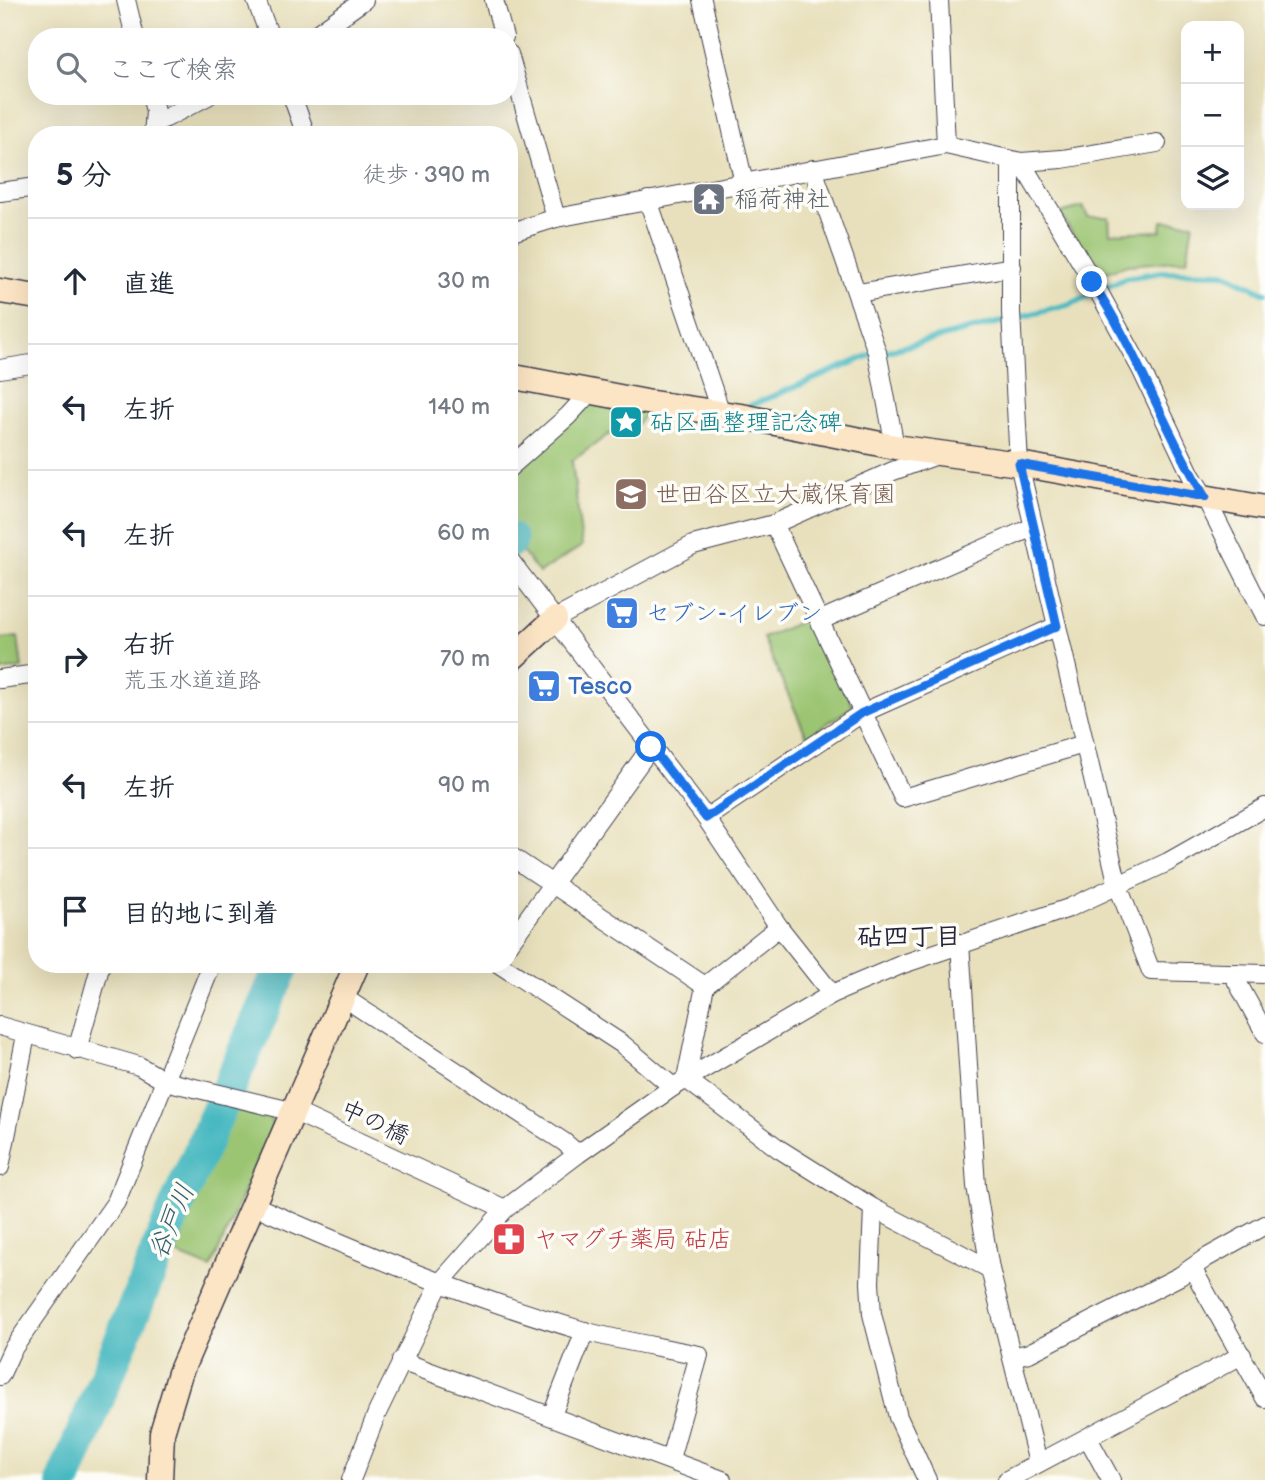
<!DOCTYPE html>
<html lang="ja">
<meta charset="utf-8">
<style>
:root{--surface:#fff;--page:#f2f2f3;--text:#1f2937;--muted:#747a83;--line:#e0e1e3}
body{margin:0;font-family:"Balsamiq Sans","Klee One",sans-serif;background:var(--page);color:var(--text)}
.controls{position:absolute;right:21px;top:21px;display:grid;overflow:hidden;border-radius:14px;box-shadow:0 7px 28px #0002}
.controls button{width:63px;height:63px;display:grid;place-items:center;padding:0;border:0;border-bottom:2px solid var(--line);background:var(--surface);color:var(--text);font:35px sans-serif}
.stop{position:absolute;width:21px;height:21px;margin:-16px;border:5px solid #1a73e8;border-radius:50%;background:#fff}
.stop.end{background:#1a73e8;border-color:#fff;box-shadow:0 2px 7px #0008}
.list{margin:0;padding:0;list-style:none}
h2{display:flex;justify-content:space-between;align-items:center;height:91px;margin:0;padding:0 28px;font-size:30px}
h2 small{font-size:23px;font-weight:400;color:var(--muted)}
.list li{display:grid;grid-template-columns:46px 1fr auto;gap:21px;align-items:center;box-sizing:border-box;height:126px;padding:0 28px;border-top:2px solid var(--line)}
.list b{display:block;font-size:26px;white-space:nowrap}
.list p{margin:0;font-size:23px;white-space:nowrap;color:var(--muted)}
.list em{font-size:23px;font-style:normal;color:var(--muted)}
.icon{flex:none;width:38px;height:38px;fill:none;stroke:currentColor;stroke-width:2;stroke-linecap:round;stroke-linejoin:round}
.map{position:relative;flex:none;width:1265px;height:1480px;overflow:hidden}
.search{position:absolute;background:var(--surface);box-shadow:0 7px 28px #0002;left:28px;top:28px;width:490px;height:77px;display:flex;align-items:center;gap:18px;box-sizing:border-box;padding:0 24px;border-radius:28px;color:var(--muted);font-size:26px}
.panel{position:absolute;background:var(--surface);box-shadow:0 7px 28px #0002;left:28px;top:126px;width:490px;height:847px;border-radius:28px}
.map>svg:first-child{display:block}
.green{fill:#9bc572;stroke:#5e7456;stroke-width:2}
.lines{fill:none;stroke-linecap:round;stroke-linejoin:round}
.stream{stroke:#4ab9c1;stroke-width:6}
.river{stroke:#4ab9c1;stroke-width:35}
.street-casing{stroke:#403e4e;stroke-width:20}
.secondary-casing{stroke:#403e4e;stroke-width:27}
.street{stroke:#fff;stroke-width:18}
.secondary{stroke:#fce5c4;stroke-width:24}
.route{stroke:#1a73e8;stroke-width:9}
.labels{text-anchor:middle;stroke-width:7;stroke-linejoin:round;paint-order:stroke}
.worship-label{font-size:24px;fill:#5b616d;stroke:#fdfcf7;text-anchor:start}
.culture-label{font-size:24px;fill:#0d838f;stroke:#fdfcf7;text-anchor:start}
.education-label{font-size:24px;fill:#785e54;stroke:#fdfcf7;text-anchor:start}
.shop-label{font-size:24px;fill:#366cbe;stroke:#fdfcf7;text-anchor:start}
.street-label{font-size:24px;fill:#22223b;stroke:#fdfcf7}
.health-label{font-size:24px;fill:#be3a42;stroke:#fdfcf7;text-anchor:start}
.neighbourhood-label{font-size:26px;font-weight:bold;fill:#22223b;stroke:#fdfcf7}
.water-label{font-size:26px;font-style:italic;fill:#325e71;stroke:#fdfcf7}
</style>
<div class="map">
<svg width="1265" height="1480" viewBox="0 0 1265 1480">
<rect width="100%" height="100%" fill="#fdfcf7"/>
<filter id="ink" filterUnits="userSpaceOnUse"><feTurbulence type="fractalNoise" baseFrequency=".0143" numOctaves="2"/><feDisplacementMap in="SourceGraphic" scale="14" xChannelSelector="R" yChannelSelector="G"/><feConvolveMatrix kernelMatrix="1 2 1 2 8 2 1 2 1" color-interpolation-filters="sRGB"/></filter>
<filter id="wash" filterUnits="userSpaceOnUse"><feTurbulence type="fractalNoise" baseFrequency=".00686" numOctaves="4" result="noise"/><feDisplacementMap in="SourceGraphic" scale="28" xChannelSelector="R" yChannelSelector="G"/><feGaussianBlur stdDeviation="1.57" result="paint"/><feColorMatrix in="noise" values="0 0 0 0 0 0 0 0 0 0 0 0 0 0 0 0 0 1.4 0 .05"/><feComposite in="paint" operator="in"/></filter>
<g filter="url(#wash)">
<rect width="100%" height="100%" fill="#e8e0bc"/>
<g class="green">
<path d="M1083,207L1088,217H1109L1110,233L1161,231L1162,221L1193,223L1187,260L1127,265L1097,275L1060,213Z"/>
<path d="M593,403L646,412L632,431L609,434L572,461L582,546L539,573L509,535V477L586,407Z"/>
<path d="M813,616L853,706L807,737L763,638Z"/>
<path d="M18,637L22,668L0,671V639Z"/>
<path d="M231,1105L267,1113L273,1124L211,1268L171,1252Z"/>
</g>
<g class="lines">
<path class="stream" d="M745,408L868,356L1071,304L1125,278L1162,272L1224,273L1265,293"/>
<g class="river">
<path d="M509,541L510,540"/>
<path d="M64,1480L176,1207L283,964"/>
</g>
</g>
</g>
<g filter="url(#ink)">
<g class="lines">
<g class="street-casing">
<g id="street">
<path d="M126,0L135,37"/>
<path d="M256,0L270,37"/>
<path d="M494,0L504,37"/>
<path d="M702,0L744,183"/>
<path d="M939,0L946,145"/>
<path d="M312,37L364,0"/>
<path d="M509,54L556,218"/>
<path d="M151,96L155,111L153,135"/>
<path d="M292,96L306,135"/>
<path d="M155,122L166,118L208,96"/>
<path d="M1011,161V312L1019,464L1118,886L1151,971L1265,974"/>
<path d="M1021,162L1096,287L1141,369L1191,475L1205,497L1265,616"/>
<path d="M813,169L877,352L895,447"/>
<path d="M0,192L37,187"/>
<path d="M648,200L721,413"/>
<path d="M509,233L556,218L946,145L1021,162L1062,159L1157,143"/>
<path d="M858,293L1012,267"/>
<path d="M0,369L37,363"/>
<path d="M509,468L568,416L591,391"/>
<path d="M774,524L903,798L1084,744"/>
<path d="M509,559L706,818L779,927L832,994"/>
<path d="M555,619L693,545L774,524L893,471L937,455"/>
<path d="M821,620L1033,527"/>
<path d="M0,679L37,674"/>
<path d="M706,818L862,713L1057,626"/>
<path d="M509,855L705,986"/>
<path d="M779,927L705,986L686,1079L779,1149L873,1208L990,1269"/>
<path d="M960,943L976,1186L990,1269L1038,1463"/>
<path d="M509,944L651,747"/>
<path d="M499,964L622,1044L673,1087"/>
<path d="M1236,973V980L1265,1033"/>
<path d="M343,997L564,1142L578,1154"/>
<path d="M0,1026L139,1066L165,1081L295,1112L505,1209"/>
<path d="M77,1050L101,964"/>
<path d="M0,1167L26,1035"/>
<path d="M253,1205C361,1253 470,1298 584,1331C621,1341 661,1347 699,1355L670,1459"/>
<path d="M873,1208L870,1283L872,1314L898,1417L927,1480"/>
<path d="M1192,1268L1265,1398"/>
<path d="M1012,1357L1029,1353L1180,1276L1206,1258L1265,1225"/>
<path d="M401,1361L722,1480"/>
<path d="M0,1376L12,1350L116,1202L212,964"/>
<path d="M552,1415L585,1331"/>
<path d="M1088,1438L1111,1480"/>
<path d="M351,1480L377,1413L440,1283L505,1209L578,1154L673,1087L832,994L903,964L1069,908L1168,862L1265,807"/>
<path d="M1007,1480L1242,1355"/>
</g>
</g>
<g class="secondary-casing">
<g id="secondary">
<path d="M0,291L37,297"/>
<path d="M509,376L646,402L741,416L895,447L1019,464L1265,508"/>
<path d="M509,661L555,619"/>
<path d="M160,1480L162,1433L180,1373L357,964"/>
</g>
</g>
<use href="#street" class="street"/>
<use href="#secondary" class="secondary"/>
</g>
</g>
<g class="lines" filter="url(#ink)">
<path class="route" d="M651,747L706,818L862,713L1057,626L1019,464L1205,497C1163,428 1137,350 1092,282"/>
</g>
<defs>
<g id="temple-square" transform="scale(1.75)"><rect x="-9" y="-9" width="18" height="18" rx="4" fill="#6b7280" stroke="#fdfcf7"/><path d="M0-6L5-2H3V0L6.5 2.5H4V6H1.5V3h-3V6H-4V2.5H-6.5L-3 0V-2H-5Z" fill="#fff"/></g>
<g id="sight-square" transform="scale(1.75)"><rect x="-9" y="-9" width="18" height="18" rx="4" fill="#0f9aa8" stroke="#fdfcf7"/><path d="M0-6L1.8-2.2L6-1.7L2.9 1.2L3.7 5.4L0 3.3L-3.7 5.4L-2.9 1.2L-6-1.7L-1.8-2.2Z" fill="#fff"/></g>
<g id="school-square" transform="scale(1.75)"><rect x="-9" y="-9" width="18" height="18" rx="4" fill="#8d6e63" stroke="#fdfcf7"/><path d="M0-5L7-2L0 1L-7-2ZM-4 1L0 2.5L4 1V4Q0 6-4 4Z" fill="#fff"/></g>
<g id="supermarket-square" transform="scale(1.75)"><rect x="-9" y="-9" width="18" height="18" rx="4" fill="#3f7fe0" stroke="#fdfcf7"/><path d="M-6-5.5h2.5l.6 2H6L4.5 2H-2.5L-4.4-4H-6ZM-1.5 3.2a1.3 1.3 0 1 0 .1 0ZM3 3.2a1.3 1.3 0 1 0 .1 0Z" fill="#fff"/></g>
<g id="pharmacy-square" transform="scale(1.75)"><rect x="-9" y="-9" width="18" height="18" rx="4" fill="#e0444e" stroke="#fdfcf7"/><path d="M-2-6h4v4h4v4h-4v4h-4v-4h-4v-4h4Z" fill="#fff"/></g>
</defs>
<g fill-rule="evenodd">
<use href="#temple-square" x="709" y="199"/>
<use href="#sight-square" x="626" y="422"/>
<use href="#school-square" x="631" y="494"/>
<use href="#supermarket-square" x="622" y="613"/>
<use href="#supermarket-square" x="544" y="686"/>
<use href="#pharmacy-square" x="509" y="1239"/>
</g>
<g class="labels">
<g class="worship-label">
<text x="734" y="207">稲荷神社</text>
</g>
<g class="culture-label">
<text x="650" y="430">砧区画整理記念碑</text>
</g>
<g class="education-label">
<text x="656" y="502">世田谷区立大蔵保育園</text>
</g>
<g class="shop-label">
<text x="646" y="621">セブン-イレブン</text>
<text x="568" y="694">Tesco</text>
</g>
<g class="street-label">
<text transform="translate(375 1122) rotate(25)" y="8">中の橋</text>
</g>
<g class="health-label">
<text x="534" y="1247">ヤマグチ薬局 砧店</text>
</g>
<g class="neighbourhood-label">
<text x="909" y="945">砧四丁目</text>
</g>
<g class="water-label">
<text transform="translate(171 1221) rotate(-67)" y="9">谷戸川</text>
</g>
</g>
</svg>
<div class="controls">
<button>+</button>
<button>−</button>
<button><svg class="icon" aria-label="layers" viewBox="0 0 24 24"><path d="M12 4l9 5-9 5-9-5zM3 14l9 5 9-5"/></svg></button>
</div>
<div class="stop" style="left:651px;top:747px"></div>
<div class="stop end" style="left:1092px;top:282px"></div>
<div class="search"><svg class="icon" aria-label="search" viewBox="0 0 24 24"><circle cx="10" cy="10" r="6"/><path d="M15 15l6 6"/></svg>ここで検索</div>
<section class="panel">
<h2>5 分<small>徒歩 · 390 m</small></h2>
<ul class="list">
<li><svg class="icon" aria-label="ahead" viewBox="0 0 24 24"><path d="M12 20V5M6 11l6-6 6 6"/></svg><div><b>直進</b></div><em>30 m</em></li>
<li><svg class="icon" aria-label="left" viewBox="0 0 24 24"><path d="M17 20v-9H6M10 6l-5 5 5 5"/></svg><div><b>左折</b></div><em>140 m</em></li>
<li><svg class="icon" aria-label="left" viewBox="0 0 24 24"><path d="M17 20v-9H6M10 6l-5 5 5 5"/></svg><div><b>左折</b></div><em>60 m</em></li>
<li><svg class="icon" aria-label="right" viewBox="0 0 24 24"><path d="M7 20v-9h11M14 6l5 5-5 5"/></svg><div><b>右折</b><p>荒玉水道道路</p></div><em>70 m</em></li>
<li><svg class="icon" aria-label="left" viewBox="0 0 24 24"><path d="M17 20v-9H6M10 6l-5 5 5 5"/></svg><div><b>左折</b></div><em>90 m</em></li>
<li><svg class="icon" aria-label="arrive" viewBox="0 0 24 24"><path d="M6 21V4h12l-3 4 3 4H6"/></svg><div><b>目的地に到着</b></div></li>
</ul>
</section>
</div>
